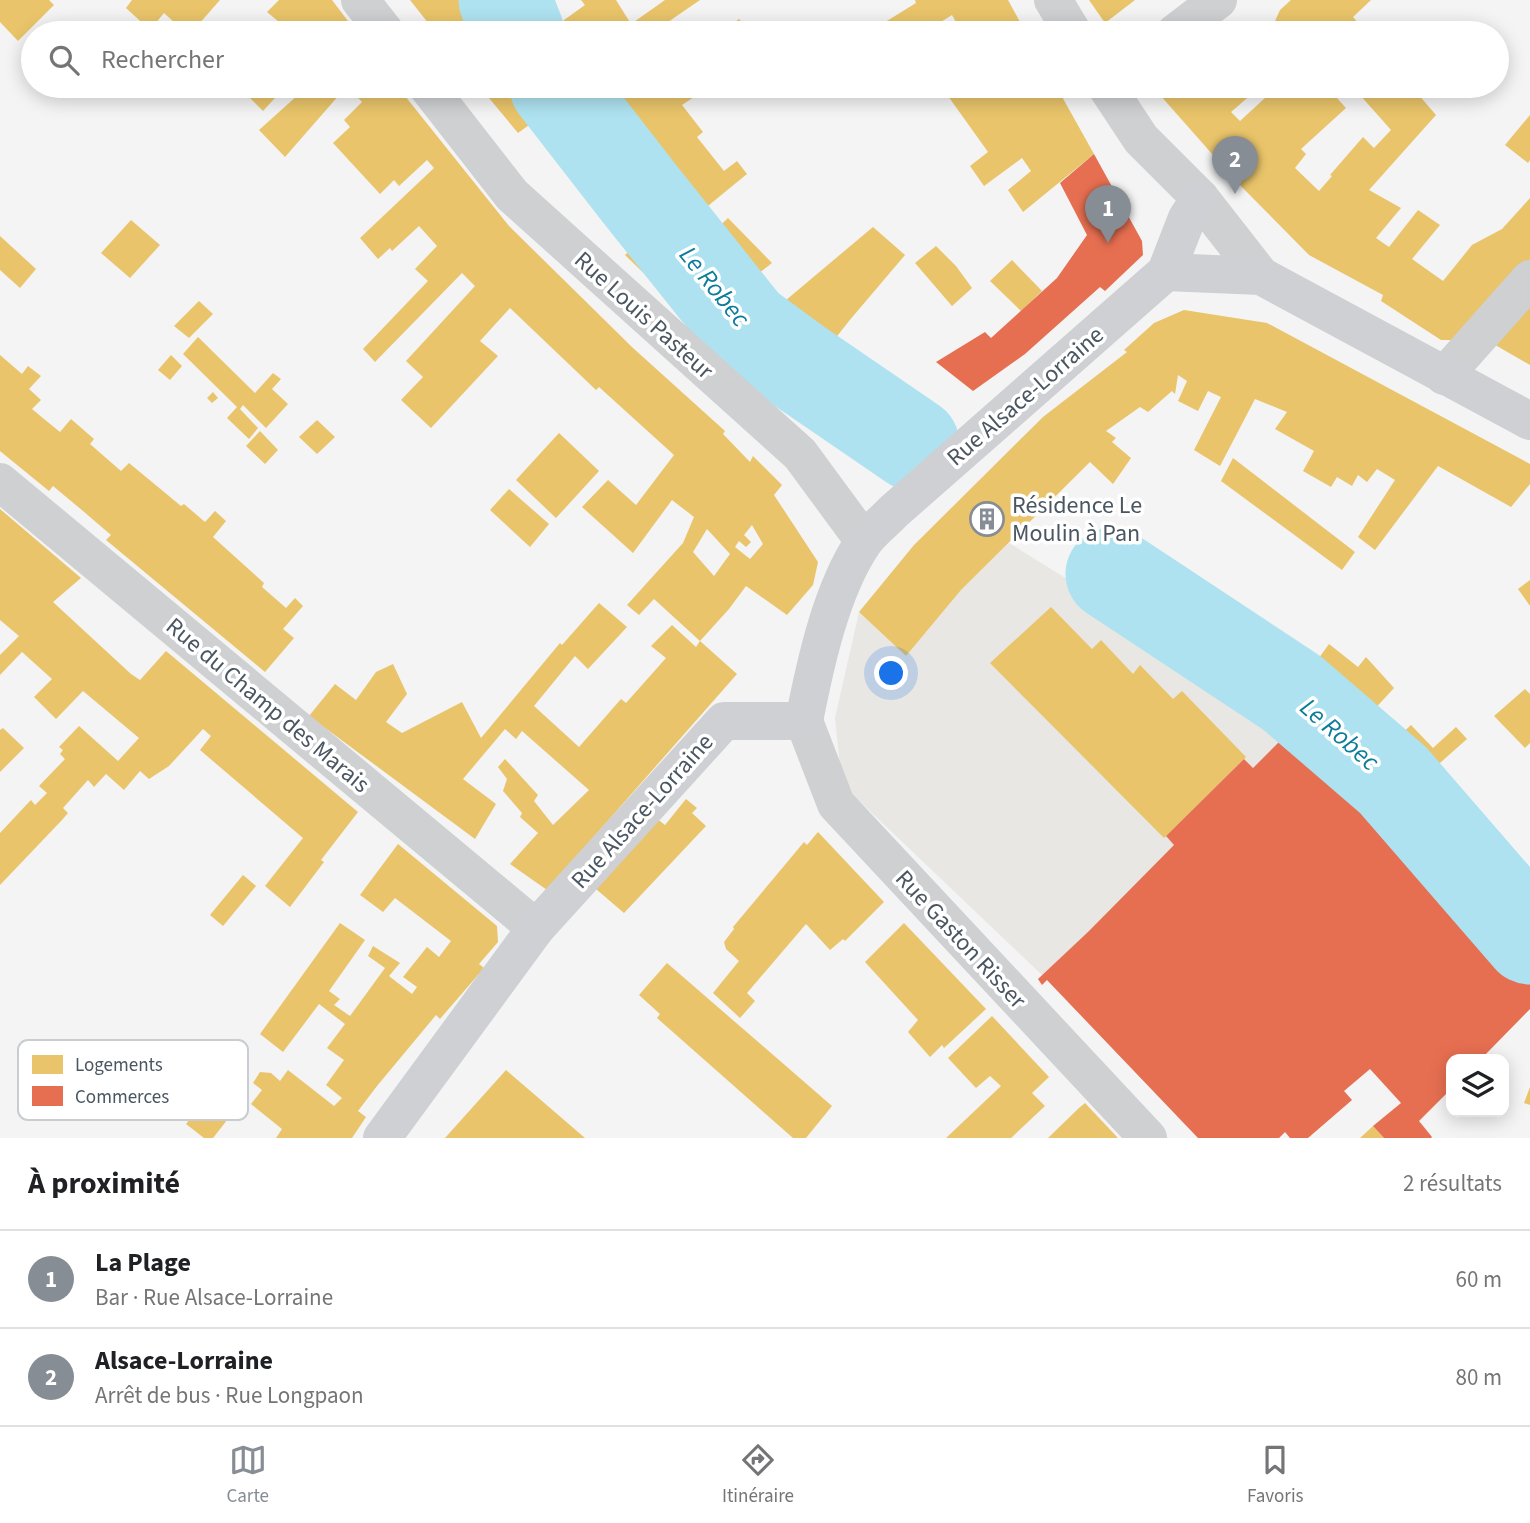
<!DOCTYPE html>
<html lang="fr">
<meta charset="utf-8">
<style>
:root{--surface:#fff;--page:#f2f2f2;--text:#202124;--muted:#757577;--line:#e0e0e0;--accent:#868d94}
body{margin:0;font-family:"Source Sans 3",sans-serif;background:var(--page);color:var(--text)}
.controls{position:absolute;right:21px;bottom:21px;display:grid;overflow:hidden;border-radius:14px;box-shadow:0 4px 18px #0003}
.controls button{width:63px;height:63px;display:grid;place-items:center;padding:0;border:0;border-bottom:2px solid var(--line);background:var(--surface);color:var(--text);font:35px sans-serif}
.you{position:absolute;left:892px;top:674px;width:24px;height:24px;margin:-18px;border:5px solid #fff;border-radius:50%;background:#1a73e8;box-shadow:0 0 0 10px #1a73e833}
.badge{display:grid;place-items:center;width:46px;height:46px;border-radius:50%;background:var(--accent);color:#fff;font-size:23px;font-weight:700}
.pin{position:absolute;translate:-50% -58px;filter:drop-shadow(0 2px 4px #0008)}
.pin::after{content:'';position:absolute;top:37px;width:24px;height:21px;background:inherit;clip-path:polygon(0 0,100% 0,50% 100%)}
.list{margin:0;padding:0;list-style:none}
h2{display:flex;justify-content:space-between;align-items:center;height:91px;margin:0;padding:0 28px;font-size:30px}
h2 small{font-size:23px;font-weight:400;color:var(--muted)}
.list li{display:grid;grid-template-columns:46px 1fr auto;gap:21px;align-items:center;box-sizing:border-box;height:98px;padding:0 28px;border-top:2px solid var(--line)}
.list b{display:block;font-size:26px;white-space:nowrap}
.list p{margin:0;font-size:23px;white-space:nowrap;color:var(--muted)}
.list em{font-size:23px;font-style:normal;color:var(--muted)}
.icon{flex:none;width:38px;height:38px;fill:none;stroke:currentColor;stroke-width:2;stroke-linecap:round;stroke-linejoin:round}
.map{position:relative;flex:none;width:1530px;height:1138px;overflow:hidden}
.search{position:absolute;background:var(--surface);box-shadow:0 4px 18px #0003;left:21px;right:21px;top:21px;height:77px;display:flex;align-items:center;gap:18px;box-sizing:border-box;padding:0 24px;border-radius:38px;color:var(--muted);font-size:26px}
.sheet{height:287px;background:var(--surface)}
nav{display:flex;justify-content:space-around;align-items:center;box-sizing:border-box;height:98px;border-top:2px solid var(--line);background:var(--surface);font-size:19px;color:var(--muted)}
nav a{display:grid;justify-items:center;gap:4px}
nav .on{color:var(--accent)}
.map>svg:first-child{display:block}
.commercial{fill:#e8e7e3}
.homes{fill:#e9c46a;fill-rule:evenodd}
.shops{fill:#e76f51}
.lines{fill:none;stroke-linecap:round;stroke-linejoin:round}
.river{stroke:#aee2f0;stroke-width:93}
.minor{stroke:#ced0d2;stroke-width:38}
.tertiary{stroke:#ced0d2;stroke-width:38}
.secondary{stroke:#ced0d4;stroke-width:38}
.labels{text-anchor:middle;stroke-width:7;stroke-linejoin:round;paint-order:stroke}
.street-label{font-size:24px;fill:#4a5661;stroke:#fff}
.poi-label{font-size:24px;fill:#4a5661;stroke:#fff;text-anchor:start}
.water-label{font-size:26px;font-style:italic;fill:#0c7c9b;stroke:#fff}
.key{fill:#fff;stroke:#c9ccd0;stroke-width:2}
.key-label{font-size:19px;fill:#4a5661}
</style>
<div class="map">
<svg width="1530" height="1138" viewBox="0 0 1530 1138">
<rect width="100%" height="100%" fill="#f4f4f4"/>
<path class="commercial" d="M1009,543L1298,723L1459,882L1462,879L1492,911L1530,962V1009L1481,1059H1451V1089L1419,1121L1370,1069L1344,1091L1352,1100L1316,1131L1285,1132L1279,1138H1198L1042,975L853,795L840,767L835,718L859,612L906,656L961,590Z"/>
<g class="homes">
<path d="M0,0H49L54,5L18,41L0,22Z"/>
<path d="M132,0H220L191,33H186L164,13L150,30L126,8Z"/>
<path d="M279,0H332L357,33H299L296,30L292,33H287L279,22L267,12Z"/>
<path d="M410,0H527L491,27L497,33H436Z"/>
<path d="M581,0H616L631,24L665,0H700L652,33H546L585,5Z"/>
<path d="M915,0H1008L1026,33H962L952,15L923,33H888L882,24L916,3Z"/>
<path d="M1089,0H1135L1105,23Z"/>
<path d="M1291,0H1371L1353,17L1367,33H1274L1271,30L1280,10Z"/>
<path d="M739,19L751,33H721Z"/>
<path d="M251,86H286L263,111L245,93Z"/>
<path d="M308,86H397L509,226L633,348L725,431L723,434L750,462L753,456L782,485L774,495L818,562L813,585L787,615L746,586L729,609L700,641L737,674L547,890L510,864L538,833L520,817L522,813L503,791L507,779L498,767L505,759L538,795L534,801L553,825L589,790L522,731L516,739L505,729L463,779L496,804L475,839L309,716L335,684L356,700L376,672L393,664L407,694L386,722L402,733L462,702L481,738L560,643L562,645L599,603L627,627L588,669L575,656L534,706L579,747L621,699L626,703L666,658L651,646L672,625L696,647L700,641L654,599L639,615L627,605L683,543L694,517L672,500L633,553L582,507L608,480L636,505L674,455L599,387L596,390L510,308L480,341L498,356L431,428L401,400L423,377L406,361L475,286L462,273L375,362L363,349L428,281L415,269L437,246L419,226L392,251L390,248L378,259L360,238L434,168L427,160L399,186L394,180L380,194L333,143L350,127L344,120L362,102L347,86L285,157L259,130ZM752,525L763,544L750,559L735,547L739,541L746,547L751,542L744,535ZM707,529L730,554L714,576L693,552Z"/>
<path d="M479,86H547L537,93L551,109L518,133Z"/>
<path d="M581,86H701L694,91L697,95L682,105L703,132L697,137L724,171L737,161L747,174L692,219L709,236L728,218L772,263L737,290L693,321L625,255L649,234L685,222L647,174Z"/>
<path d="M962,86H1056L1094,154L1023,212L1008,190L1031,171L1022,158L984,186L970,166L988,152L948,96Z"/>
<path d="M1152,86H1261L1231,112L1240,121L1278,86H1326L1346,108L1301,149L1306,154L1295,168L1319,191L1332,176L1330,175L1363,137L1374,148L1391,130L1352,86H1411L1436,115L1369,190L1401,208L1376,238L1389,247L1418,210L1440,225L1412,259L1443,281L1472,245L1502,229L1530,198V261L1460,340H1441L1381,301L1383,295L1309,255L1236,181Z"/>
<path d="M1530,115V160L1528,163L1505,145Z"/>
<path d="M131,220L160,245L130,278L101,253Z"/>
<path d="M873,227L905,255L849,321L819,359L761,321Z"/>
<path d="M0,236L36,269L20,288L0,270Z"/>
<path d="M936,246L956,266L972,288L952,306L915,263Z"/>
<path d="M1012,260L1042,291L1021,311L990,281Z"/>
<path d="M1530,289V365L1490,342Z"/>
<path d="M199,301L213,314L189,338L174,326Z"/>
<path d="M1184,310L1267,323L1530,464V484L1511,507L1438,466L1375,550L1358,537L1395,480L1377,469L1367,482L1358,475L1352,486L1337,477L1331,487L1303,471L1314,451L1275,429L1287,412L1255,399L1220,466L1194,450L1221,397L1208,391L1198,411L1178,401L1187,381L1178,375L1175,394L1172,391L1148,412L1140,407L1106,431L1116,438L1112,442L1131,458L1113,484L1090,462L961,590L906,656L859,612L914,545L1043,417L1127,352L1124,350L1154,323Z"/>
<path d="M198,337L255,393L273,373L281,379L272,389L288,404L266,428L243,405L240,409L258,428L249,439L227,418L237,407L183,354Z"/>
<path d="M0,355L22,374L28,366L41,376L29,389L41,400L32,409L44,419L60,432L71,419L94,439L90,444L121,471L129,463L181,506L184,504L205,522L215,511L226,521L213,537L264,583L262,587L286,608L295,598L303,606L283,629L294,638L265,672L106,540L111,535L83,511L53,486L49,491L0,451Z"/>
<path d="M171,355L182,366L170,380L158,370Z"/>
<path d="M848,358L886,386L883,391L890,395L886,402L879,396L848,438L830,442L807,419Z"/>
<path d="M778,373L801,389L785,411L763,389Z"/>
<path d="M213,392L218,398L212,403L207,398Z"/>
<path d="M317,420L335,437L317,454L299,437Z"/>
<path d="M260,431L278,450L265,464L246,446Z"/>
<path d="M559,433L599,471L556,518L516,480Z"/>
<path d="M1233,458L1355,552L1342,570L1221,481Z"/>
<path d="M509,489L549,524L530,547L490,510Z"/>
<path d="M0,509L81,578L53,602L131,674L140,680L166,651L358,812L321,860L324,862L290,907L265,886L303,838L200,750L211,736L203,729L169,766L149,779L140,771L124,790L106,774L94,787L88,780L63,808L68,813L62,820L0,885V833L29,802L31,800L35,805L47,793L39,786L65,759L60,754L63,750L59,747L79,726L118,761L139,738L83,691L56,719L34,697L52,679L22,652L0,675V655L19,636L0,620Z"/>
<path d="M1155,577L1161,581L1157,589L1150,584Z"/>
<path d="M1530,580V606L1518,589Z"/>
<path d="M1051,607L1092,649L1101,640L1133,674L1140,665L1173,699L1182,691L1246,757L1164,838L990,663Z"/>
<path d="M1329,644L1358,667L1366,657L1394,688L1359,726L1328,697L1303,680Z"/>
<path d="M1525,689L1530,694V743L1525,748L1494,716Z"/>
<path d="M1411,725L1433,748L1456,727L1467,739L1414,786L1382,752Z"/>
<path d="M3,728L24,748L0,772V730Z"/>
<path d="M686,799L697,808L692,813L706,826L624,913L596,889L656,818L665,825Z"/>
<path d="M818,832L884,902L845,941L843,939L830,950L806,924L747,993L755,1001L740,1018L713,993L739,961L726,949L724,942L734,929L733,927L804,842L807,845Z"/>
<path d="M398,844L497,926L498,942L479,964L484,968L440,1019L436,1015L377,1086L358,1111L366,1117L352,1138H276L282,1129L251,1104L262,1090L253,1083L260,1072L271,1073L280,1081L288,1070L334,1106L342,1098L326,1085L344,1060L327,1048L345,1024L319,1004L283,1052L260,1034L340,923L365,940L329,991L340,999L334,1005L350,1016L385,968L368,956L373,946L400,963L389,976L412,994L417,987L403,977L427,947L439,957L451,941L395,898L383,912L360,895Z"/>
<path d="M243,875L256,886L223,926L210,915Z"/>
<path d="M1520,884L1530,892V920L1507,897Z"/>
<path d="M904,923L986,1009L944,1048L942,1045L930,1057L908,1032L918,1020L865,962Z"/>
<path d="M667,963L832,1106L806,1138H793L657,1018L660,1014L639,995Z"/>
<path d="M992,1016L1049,1077L1032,1093L1045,1106L1011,1138H946L1001,1086L990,1076L976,1088L948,1058Z"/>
<path d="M506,1070L585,1138H445Z"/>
<path d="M1530,1087V1105L1524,1103Z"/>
<path d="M208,1096L231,1115L213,1138H204L186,1124Z"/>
<path d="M1085,1103L1118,1138H1048L1079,1108Z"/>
<path d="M1373,1126L1384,1138H1360Z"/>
</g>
<g class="shops">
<path d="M1094,154L1142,241L1143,255L1105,291L1100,287L1025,354L973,391L936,362L985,332L991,338L1057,278L1087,235L1060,183Z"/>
<path d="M1298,723L1459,882L1462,879L1492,911L1530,962V1009L1481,1059H1451V1089L1419,1121L1432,1137L1431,1138H1384L1373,1126L1401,1103L1370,1069L1344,1091L1352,1100L1308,1138H1290L1285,1132L1279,1138H1198L1047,980L1042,985L1038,979L1089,931L1174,845L1166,836L1244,759L1253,768Z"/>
</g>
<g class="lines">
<g class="river">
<path d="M505,0L518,33"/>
<path d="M556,86L639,193L746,327L799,366L913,444"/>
<path d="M1112,574L1292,693L1393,780L1530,938"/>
</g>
<g class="minor">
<path d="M1175,33L1218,0"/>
<path d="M1444,376L1530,279"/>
<path d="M0,482L536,928"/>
<path d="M804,721L836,804L1148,1138"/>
</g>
<g class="tertiary">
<path d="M360,0L386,33"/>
<path d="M1053,0L1073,33"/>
<path d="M427,86L512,195L800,454L864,541"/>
<path d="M1106,86L1141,139L1200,198L1261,276"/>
</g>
<g class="secondary">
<path d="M1166,272L1261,276L1530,421"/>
<path d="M382,1138L536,928L724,721H804C815,665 831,590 863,543C871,531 884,522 893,512L1166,272L1187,218L1200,198"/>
</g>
</g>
<defs>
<g id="building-ring" transform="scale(1.75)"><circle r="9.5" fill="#fff" stroke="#868d94" stroke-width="1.5"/><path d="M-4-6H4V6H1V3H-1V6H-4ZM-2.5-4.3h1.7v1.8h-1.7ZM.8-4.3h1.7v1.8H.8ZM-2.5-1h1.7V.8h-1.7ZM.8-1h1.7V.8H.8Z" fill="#868d94"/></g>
</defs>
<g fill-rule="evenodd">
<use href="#building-ring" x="987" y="519"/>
</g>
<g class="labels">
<g class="street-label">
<text transform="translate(644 315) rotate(42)" y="8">Rue Louis Pasteur</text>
<text transform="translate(1025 396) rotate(-41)" y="8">Rue Alsace-Lorraine</text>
<text transform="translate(268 705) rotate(40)" y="8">Rue du Champ des Marais</text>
<text transform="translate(642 811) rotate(-48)" y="8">Rue Alsace-Lorraine</text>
<text transform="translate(961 939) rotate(47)" y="8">Rue Gaston Risser</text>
</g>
<g class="poi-label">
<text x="1012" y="513">Résidence Le<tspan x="1012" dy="28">Moulin à Pan</tspan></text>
</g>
<g class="water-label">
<text transform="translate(715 286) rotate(51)" y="9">Le Robec</text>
<text transform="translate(1340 734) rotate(41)" y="9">Le Robec</text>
</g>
</g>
<rect x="18" y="1040" width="230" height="80" rx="10" class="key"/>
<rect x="32" y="1055" width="31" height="19" fill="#e9c46a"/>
<rect x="32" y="1086" width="31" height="20" fill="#e76f51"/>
<g class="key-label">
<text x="75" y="1071">Logements</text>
<text x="75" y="1103">Commerces</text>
</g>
</svg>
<div class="controls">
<button><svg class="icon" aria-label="layers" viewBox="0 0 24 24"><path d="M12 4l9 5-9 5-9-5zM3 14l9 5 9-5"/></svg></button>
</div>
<div class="you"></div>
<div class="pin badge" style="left:1108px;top:243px">1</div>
<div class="pin badge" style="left:1235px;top:194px">2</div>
<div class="search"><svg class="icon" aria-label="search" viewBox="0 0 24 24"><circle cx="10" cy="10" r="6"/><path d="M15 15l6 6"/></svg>Rechercher</div>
</div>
<section class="sheet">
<h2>À proximité<small>2 résultats</small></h2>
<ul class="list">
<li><span class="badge">1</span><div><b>La Plage</b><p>Bar · Rue Alsace-Lorraine</p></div><em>60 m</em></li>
<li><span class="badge">2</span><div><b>Alsace-Lorraine</b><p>Arrêt de bus · Rue Longpaon</p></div><em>80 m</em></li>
</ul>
</section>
<nav>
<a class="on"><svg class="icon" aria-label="map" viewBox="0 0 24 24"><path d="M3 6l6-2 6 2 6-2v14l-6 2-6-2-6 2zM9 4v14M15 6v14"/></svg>Carte</a>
<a><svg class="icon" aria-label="directions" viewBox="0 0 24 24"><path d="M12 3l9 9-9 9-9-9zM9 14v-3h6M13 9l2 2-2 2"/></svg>Itinéraire</a>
<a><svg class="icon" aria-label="saved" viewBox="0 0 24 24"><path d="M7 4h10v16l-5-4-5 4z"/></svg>Favoris</a>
</nav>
